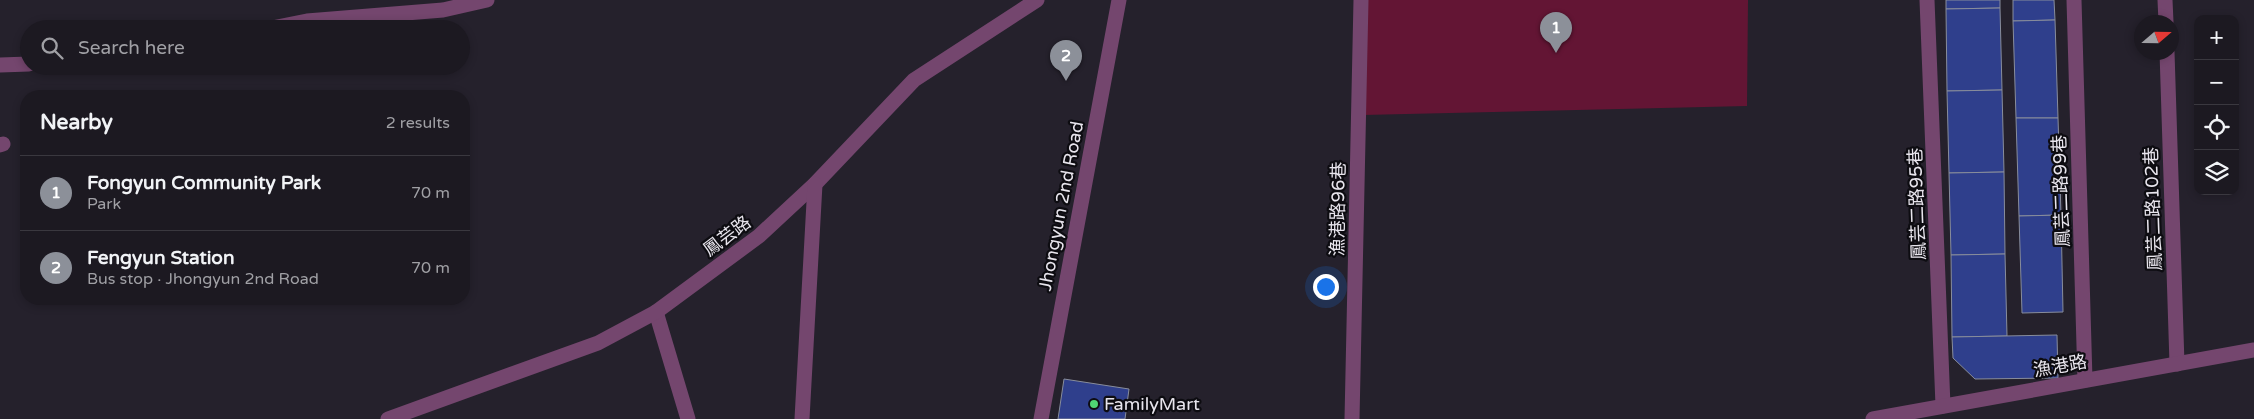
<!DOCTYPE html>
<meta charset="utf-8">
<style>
:root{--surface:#1c1921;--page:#25222a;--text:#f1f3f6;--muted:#a0a0a5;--line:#3a383f;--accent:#8c9099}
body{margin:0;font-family:"Varela Round","Noto Sans TC",sans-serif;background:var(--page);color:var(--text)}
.controls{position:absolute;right:15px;top:15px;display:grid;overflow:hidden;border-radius:10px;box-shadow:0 2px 8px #0003}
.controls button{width:45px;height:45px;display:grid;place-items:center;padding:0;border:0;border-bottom:1px solid var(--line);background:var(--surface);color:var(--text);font:25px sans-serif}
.compass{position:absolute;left:2134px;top:15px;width:45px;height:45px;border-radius:50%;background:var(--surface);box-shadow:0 2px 8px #0003;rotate:70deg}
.you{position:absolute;left:1325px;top:286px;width:18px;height:18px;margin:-12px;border:4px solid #fff;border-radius:50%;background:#1a73e8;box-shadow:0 0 0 8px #1a73e833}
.badge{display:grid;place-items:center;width:32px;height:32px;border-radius:50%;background:var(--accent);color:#fff;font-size:16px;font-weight:700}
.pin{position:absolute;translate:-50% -41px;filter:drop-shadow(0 1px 2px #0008)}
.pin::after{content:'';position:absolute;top:26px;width:18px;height:15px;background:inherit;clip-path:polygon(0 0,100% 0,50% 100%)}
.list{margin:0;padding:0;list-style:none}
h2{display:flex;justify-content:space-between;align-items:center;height:65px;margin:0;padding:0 20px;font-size:21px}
h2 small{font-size:16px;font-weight:400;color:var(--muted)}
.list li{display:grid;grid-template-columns:32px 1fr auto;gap:15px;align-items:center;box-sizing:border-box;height:75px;padding:0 20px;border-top:1px solid var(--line)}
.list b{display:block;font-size:19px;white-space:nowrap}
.list p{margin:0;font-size:16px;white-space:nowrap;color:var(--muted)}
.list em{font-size:16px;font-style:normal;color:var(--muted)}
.icon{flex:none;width:28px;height:28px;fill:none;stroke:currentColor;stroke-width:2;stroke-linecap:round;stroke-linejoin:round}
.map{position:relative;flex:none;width:2254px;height:419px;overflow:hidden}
.search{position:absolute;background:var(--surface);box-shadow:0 2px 8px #0003;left:20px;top:20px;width:450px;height:55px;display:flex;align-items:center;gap:12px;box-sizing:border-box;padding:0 18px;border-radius:28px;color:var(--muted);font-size:19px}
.panel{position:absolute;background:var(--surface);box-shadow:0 2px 8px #0003;left:20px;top:90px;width:450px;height:215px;border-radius:20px}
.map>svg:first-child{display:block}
.green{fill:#631534}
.building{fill:#2f3f8c;stroke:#888d9c}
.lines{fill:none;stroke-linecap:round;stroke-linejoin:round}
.minor{stroke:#74466e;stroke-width:15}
.poi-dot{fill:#50d674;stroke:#0d0c11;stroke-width:2}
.labels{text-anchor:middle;stroke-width:4.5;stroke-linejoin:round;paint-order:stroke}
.street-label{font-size:18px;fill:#e8e5ed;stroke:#0d0c11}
.poi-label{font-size:18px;fill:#e8e5ed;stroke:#0d0c11;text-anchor:start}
</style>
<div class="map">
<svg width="2254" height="419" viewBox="0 0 2254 419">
<rect width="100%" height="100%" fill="#25212c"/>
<path class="green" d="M1368,0H1748L1747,106L1363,115Z"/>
<g class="building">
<path d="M1946,0H2000V8L1946,9Z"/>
<path d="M2013,0H2054L2055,20L2013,21Z"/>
<path d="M2000,8L2002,90L1947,91L1946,9Z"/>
<path d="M2055,20L2058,118H2016L2013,21Z"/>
<path d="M2002,90L2004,172L1949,173L1947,91Z"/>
<path d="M2016,118H2058L2061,215L2019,216Z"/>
<path d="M2004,172L2005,254L1951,255L1949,173Z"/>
<path d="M2061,215L2063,312L2022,313L2019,216Z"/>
<path d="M2005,254L2007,336L1952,337L1951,255Z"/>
<path d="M2057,335L2058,378L1975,379L1953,358L1952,337Z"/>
<path d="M1064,379L1129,389L1125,419H1058Z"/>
</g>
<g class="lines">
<g class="minor">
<path d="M1927,0L1943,406"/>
<path d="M2074,0L2085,380"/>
<path d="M2165,0L2166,22"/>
<path d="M267,29L307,21L443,10L487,0"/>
<path d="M2167,52L2177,364"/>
<path d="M0,65L29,64"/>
<path d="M0,145L3,144"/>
<path d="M656,312L688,419"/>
<path d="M388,419L598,343L656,312L759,236L815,184L914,80L1037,0"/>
<path d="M802,419L815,184"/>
<path d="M1041,419L1119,0"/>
<path d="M1352,419L1361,0"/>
<path d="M1873,419L2254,350"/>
</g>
</g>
<circle class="poi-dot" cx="1094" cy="404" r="5"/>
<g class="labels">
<g class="street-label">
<text transform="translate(2061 191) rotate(-92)" y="6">鳳芸二路99巷</text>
<text transform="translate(1917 204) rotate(-92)" y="6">鳳芸二路95巷</text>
<text transform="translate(1061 206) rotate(-79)" y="6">Jhongyun 2nd Road</text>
<text transform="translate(1338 209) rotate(-89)" y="6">漁港路96巷</text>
<text transform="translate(2153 209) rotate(-92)" y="6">鳳芸二路102巷</text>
<text transform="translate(727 236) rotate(-37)" y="6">鳳芸路</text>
<text transform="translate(2060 366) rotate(-10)" y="6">漁港路</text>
</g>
<g class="poi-label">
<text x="1104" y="410">FamilyMart</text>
</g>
</g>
</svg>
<div class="controls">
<button>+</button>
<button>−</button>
<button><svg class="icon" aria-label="locate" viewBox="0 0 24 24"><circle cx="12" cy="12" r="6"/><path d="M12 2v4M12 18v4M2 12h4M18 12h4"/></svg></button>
<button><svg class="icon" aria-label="layers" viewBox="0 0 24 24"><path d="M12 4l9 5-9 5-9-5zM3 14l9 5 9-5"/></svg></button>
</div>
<svg class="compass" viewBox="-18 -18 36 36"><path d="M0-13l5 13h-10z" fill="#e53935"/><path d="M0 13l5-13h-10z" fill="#a0a0a5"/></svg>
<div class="you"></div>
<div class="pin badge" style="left:1556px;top:53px">1</div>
<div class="pin badge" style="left:1066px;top:81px">2</div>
<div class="search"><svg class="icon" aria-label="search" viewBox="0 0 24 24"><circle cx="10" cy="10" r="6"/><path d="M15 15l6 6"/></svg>Search here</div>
<section class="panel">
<h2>Nearby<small>2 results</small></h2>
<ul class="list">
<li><span class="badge">1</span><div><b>Fongyun Community Park</b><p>Park</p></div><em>70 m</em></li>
<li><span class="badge">2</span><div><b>Fengyun Station</b><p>Bus stop · Jhongyun 2nd Road</p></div><em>70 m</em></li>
</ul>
</section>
</div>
